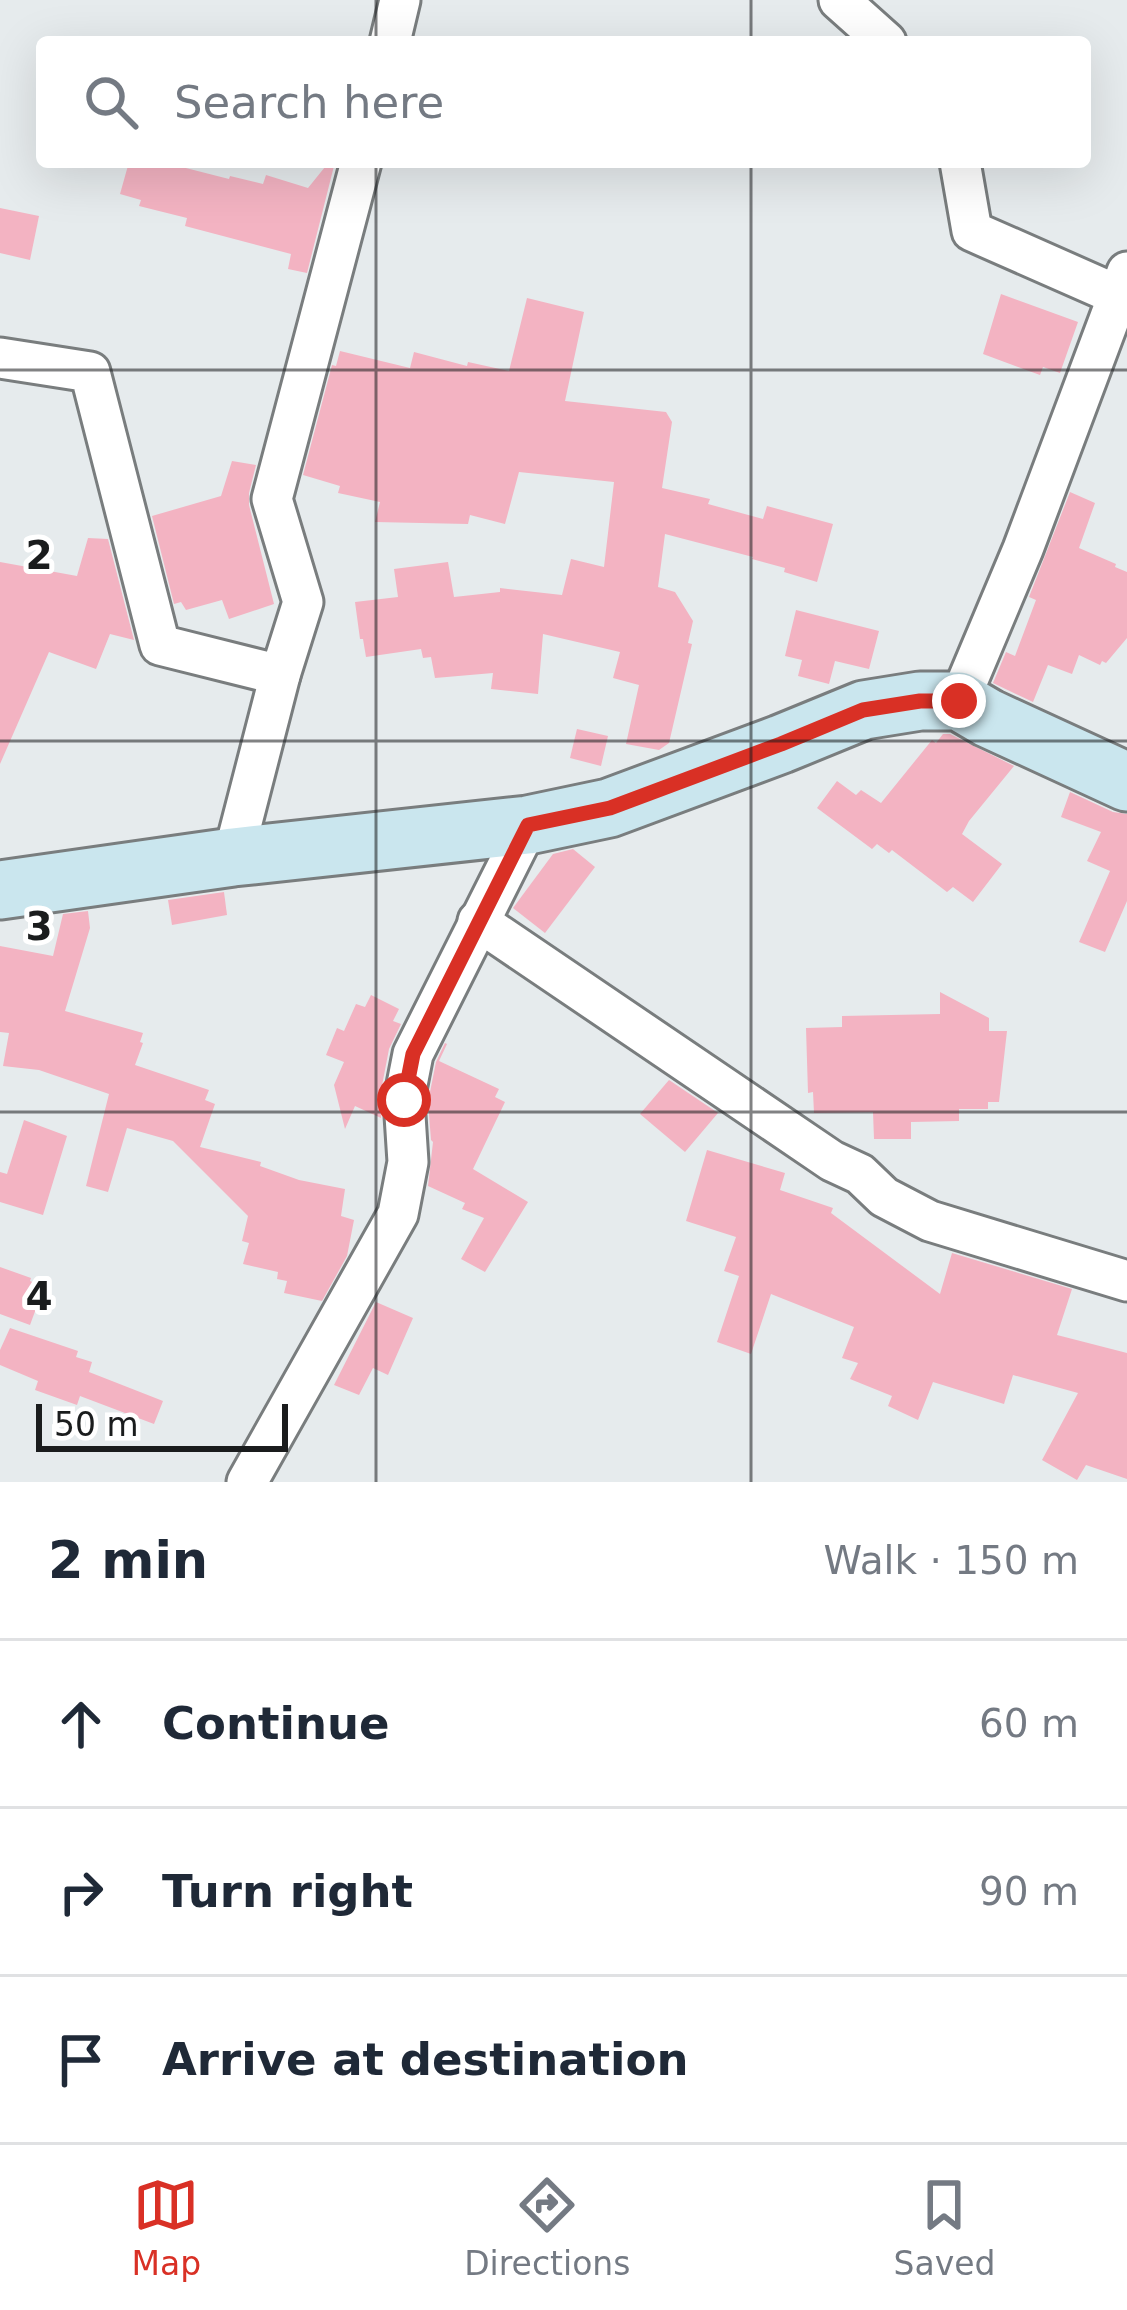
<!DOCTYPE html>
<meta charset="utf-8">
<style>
:root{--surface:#fff;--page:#f6f6f7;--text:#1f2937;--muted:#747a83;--line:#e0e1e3;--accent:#d93025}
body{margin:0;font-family:"DejaVu Sans",sans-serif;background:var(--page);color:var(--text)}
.scale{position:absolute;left:36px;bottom:30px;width:252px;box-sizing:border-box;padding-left:12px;border:6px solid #1a1c1d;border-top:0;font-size:33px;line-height:42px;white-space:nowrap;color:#1a1c1d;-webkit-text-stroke:9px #fff;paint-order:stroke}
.stop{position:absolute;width:36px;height:36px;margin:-27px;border:9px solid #d93025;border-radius:50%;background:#fff}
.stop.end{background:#d93025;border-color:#fff;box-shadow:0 3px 12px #0008}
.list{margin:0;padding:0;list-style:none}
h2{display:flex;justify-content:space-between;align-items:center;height:156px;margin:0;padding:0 48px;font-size:51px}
h2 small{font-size:39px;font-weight:400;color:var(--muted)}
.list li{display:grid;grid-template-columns:78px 1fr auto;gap:36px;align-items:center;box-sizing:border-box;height:168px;padding:0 48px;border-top:3px solid var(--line)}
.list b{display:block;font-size:45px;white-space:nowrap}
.list em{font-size:39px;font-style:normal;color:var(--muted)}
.icon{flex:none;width:66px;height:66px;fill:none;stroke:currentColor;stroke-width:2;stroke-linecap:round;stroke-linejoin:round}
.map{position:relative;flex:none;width:1127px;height:1482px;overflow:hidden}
.search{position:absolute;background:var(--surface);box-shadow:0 12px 48px #0002;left:36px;right:36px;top:36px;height:132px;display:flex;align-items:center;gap:30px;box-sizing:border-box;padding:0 42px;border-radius:12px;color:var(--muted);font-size:45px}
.sheet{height:660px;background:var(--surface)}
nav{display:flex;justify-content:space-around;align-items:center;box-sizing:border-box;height:168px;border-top:3px solid var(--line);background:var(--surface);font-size:33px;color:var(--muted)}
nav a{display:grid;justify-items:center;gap:6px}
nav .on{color:var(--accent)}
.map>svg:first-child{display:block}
.building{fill:#f3b3c2}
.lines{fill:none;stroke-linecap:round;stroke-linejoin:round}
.street-casing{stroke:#797d7e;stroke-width:45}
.secondary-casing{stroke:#797d7e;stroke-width:63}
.street{stroke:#fff;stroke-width:39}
.secondary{stroke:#cae6ee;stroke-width:57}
.route{stroke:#d93025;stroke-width:15}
.grid{fill:none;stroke:#1a1c1d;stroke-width:3;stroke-opacity:0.55}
.grid-label{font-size:39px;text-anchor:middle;font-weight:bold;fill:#1a1c1d;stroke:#fff;stroke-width:10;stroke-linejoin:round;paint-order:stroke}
</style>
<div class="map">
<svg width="1127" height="1482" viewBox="0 0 1127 1482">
<rect width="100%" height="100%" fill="#e6ebed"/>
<g class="building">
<path d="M129,162H180L178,166L229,179L230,176L263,184L266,175L308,188L329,162H335L307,273L288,269L291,254L185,226L187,218L139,206L141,200L120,194Z"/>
<path d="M0,208L39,216L30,260L0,253Z"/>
<path d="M1001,294L1078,322L1060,373L1043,367L1040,375L983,354Z"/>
<path d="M527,298L584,312L565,401L666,412L672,422L662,488L710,499L708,504L763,519L767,506L833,524L817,582L784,572L785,568L752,559L753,557L665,534L658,587L675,592L693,621L688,643L692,644L669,743L659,750L626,744L639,685L613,678L620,652L543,634L538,694L491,689L493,673L435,678L431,657L423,658L421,649L366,657L363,639H360L355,602L398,597L394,569L448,562L454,597L500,592V588L562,595L571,559L604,567L614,482L519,472L505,524L470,515L468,524L375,522L380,502L338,493L340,486L303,475L332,365L336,366L340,351L410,368L414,352L467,366L468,362L509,371Z"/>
<path d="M232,461L256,465L249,493V505L274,604L229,619L222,600L186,610L181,602L174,604L152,516L221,496Z"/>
<path d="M1070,492L1095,503L1079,548L1116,564L1115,567L1127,572V638L1106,663L1102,661L1100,665L1079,655L1072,674L1048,665L1033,702L993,683L1006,652L1015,656L1036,600L1029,597Z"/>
<path d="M88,538L108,539L134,640L110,634L96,669L49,652L0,764V562L77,576Z"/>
<path d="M796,610L879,631L869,669L835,661L829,684L798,676L802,660L785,656Z"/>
<path d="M577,729L608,736L601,766L570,758Z"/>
<path d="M943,734H950L1014,766L969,821L962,834L1002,864L973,902L953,887L947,892L892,850L889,853L877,844L872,849L817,808L837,781L856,795L861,790L881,803L932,740L936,743Z"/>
<path d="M1070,792L1113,812L1127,814V901L1105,952L1079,942L1110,871L1087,861L1101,832L1061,817Z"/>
<path d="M573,849L595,867L545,933L513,908L553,854Z"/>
<path d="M224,892L227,915L172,925L168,900Z"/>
<path d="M88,911L90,928L65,1011L143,1033L140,1042L143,1043L135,1065L209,1090L205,1100L215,1104L200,1147L261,1162L260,1166L299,1180L345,1189L341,1216L354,1220L347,1256L322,1301L284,1293L287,1281L277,1279L278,1272L243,1264L249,1243L242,1241L248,1216L173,1141L127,1128L108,1192L86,1186L109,1094L39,1070L3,1066L9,1033L0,1032V946L53,956L63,914Z"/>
<path d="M940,992L989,1018V1031H1007L999,1102H988V1109H959V1121L911,1122V1139H874L873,1112L814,1113L813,1092L808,1093L806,1028L842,1027V1016L940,1014Z"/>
<path d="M371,995L399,1009L393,1021L401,1024L389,1049L380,1096L381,1118L355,1106L345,1129L334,1085L344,1062L326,1055L337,1028L344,1031L356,1004L365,1007Z"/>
<path d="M445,1043L447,1044L439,1061L499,1089L495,1097L505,1102L473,1169L528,1202L485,1272L461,1259L484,1218L462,1209L465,1203L428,1186L433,1142L431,1140L428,1102L436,1062Z"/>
<path d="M669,1080L718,1113L685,1152L640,1114Z"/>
<path d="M24,1120L67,1136L43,1215L0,1202V1172L7,1174Z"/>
<path d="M707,1150L785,1173L780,1190L833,1208L831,1213L940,1294L952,1253L1072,1289L1057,1335L1127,1353V1479L1086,1465L1077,1480L1042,1460L1078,1393L1013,1375L1004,1404L933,1382L918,1420L888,1406L892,1396L850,1379L858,1363L842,1358L854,1327L771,1294L751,1354L717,1342L739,1276L724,1271L736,1237L686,1221Z"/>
<path d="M0,1267L31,1278L30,1281L44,1287L30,1325L0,1314Z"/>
<path d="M376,1302L413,1318L388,1375L373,1368L359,1395L334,1385Z"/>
<path d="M10,1328L78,1351L76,1357L92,1362L89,1372L163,1401L154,1424L80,1396L77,1405L35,1390L38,1381L0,1365V1350Z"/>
</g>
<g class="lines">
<g class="street-casing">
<g id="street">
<path d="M839,0L886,42"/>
<path d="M390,42L400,0"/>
<path d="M960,162L972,231L1117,295"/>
<path d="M0,358L90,372L160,645L280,675"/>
<path d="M959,701L1023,549L1127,272"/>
<path d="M233,857L280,675L303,602L272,499L361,162"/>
<path d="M478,921L832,1161L860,1174L884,1197L930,1221L1127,1281"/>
<path d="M247,1482L398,1214L408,1162L404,1100L413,1054L528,825"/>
</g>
</g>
<g class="secondary-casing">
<path id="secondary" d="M0,890L233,857L528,825L609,808L781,744L864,710L920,701H959L988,718L1127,782"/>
</g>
<use href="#street" class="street"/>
<use href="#secondary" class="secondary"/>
</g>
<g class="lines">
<path class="route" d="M404,1100L413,1054L528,825L610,808L781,744L863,710L920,701H959"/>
</g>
<path class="grid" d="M376,0V42M751,0V42M376,162V1482M751,162V1482M0,370H1127M0,741H1127M0,1112H1127"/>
<g class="grid-label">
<text x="39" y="569">2</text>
<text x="39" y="940">3</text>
<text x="39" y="1310">4</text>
</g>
</svg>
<div class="scale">50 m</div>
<div class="stop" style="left:404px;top:1100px"></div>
<div class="stop end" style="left:959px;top:701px"></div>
<div class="search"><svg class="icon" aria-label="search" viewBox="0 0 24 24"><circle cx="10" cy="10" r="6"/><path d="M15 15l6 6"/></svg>Search here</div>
</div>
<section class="sheet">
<h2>2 min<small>Walk · 150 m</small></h2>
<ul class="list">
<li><svg class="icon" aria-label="ahead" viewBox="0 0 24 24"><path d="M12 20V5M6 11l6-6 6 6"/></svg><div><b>Continue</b></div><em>60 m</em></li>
<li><svg class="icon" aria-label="right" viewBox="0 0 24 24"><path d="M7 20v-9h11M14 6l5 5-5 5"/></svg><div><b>Turn right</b></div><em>90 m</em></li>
<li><svg class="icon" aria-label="arrive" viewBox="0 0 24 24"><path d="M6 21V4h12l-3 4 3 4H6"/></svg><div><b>Arrive at destination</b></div></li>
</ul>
</section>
<nav>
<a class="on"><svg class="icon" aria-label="map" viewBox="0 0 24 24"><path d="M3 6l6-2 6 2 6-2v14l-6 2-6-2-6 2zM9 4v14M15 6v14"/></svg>Map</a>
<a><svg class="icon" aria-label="directions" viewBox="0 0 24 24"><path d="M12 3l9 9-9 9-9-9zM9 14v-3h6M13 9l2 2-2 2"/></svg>Directions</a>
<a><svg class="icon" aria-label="saved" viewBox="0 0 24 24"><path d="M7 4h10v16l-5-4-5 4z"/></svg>Saved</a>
</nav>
